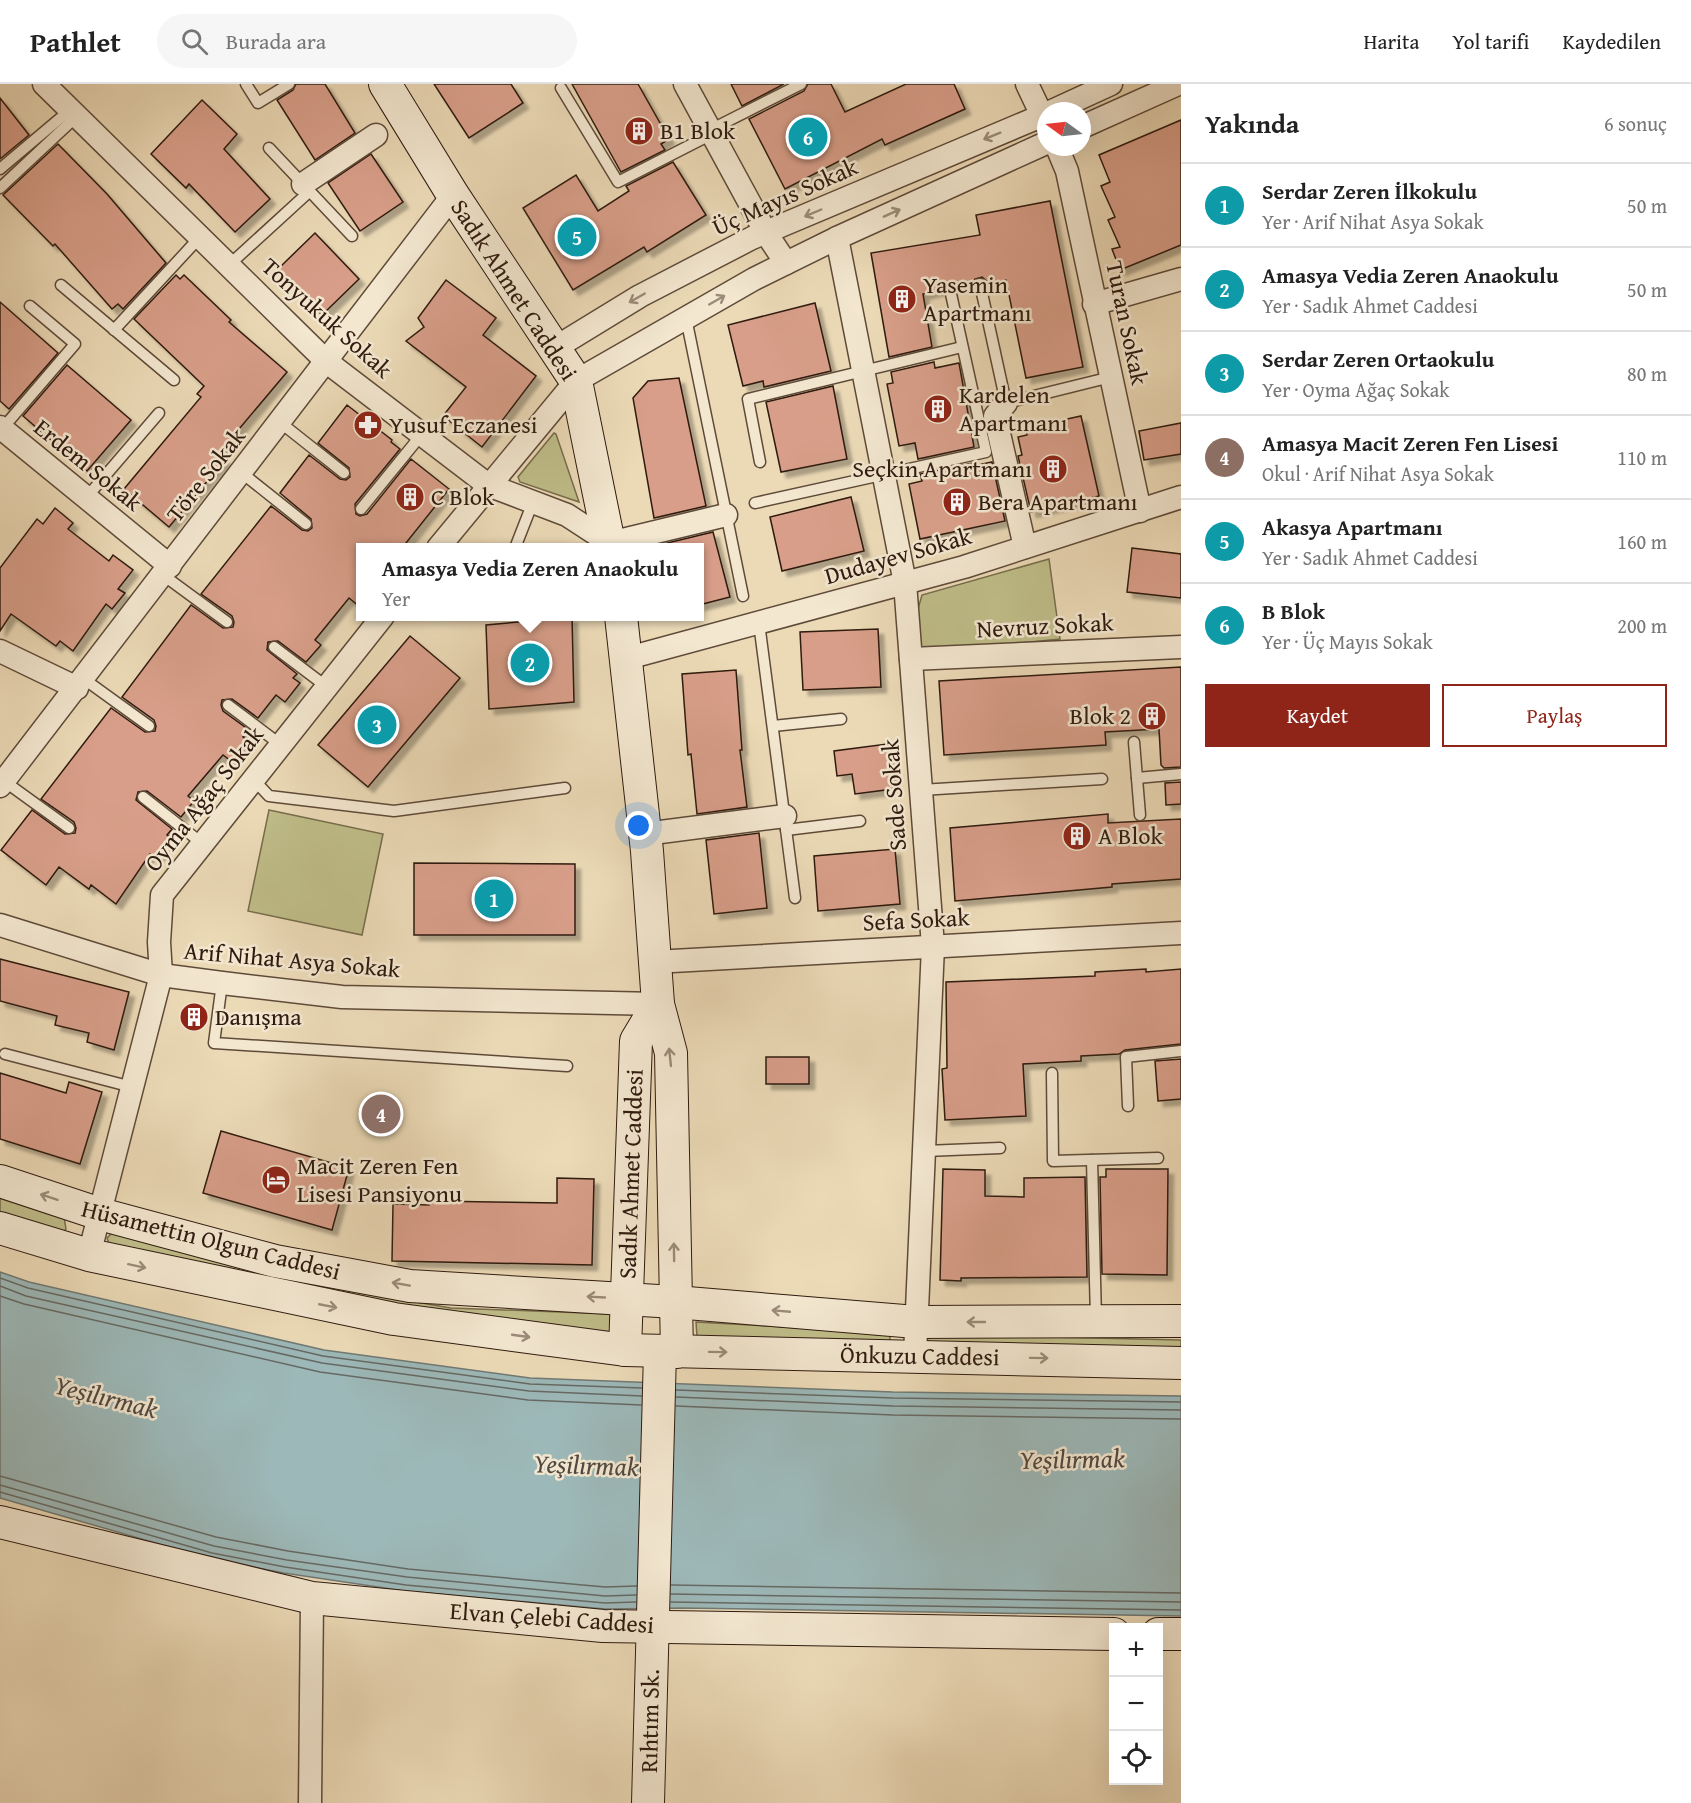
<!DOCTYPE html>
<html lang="tr">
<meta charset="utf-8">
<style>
:root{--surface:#fff;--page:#f6f6f6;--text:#222;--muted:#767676;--line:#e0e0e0;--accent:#8f2418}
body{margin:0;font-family:"Gentium Book Plus",serif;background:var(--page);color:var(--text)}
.controls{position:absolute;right:18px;bottom:18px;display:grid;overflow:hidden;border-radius:0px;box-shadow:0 6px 24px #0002}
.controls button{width:54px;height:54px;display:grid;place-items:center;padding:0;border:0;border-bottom:2px solid var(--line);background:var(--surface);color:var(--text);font:30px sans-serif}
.compass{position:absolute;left:1037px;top:18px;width:54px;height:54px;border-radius:50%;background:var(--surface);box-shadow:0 6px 24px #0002;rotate:285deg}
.you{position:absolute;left:639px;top:742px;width:21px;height:21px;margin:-15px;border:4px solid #fff;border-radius:50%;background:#1a73e8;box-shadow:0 0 0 9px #1a73e833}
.badge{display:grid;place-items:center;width:39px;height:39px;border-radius:50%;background:var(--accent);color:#fff;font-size:20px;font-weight:700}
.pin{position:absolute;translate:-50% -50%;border:3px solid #fff;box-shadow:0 2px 6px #0006}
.popup{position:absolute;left:356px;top:459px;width:348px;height:78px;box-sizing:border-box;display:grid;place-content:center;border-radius:0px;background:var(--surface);filter:drop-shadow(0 2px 4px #0005);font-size:20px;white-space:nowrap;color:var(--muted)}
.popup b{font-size:22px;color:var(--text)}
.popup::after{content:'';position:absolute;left:50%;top:100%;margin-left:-12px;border:12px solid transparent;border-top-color:var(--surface)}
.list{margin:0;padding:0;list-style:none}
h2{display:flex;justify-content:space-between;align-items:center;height:78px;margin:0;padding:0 24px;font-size:26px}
h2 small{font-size:20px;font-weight:400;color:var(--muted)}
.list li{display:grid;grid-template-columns:39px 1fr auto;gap:18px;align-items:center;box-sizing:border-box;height:84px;padding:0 24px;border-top:2px solid var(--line)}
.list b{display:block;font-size:22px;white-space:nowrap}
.list p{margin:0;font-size:20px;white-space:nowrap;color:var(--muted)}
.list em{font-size:20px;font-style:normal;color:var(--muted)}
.actions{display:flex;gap:12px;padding:18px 24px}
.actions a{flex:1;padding:14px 0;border:2px solid var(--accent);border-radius:0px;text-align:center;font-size:21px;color:var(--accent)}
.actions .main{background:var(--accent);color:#fff}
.icon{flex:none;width:33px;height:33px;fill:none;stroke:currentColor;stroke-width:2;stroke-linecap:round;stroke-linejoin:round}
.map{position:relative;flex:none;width:1181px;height:1719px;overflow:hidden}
header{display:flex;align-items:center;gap:36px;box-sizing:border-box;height:84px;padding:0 30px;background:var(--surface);border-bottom:2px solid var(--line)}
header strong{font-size:28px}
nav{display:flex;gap:33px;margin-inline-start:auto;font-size:21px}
.search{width:420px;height:54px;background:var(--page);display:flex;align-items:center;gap:15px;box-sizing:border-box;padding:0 21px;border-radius:33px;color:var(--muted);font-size:22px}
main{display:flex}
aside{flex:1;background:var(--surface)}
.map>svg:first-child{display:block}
.green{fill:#bfbd89;stroke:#776c4c;stroke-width:1.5}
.water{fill:#9cb8b8;stroke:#707974;stroke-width:1.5}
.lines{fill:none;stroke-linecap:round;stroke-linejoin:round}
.shore{stroke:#666964;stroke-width:1.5}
.building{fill:#d89e89;stroke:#2f1a0f;stroke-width:1.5;filter:url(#shadow)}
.lane-casing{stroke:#5e4a39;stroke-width:13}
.street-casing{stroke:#5e4a39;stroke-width:25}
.secondary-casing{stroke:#2f1a0f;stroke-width:34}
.lane{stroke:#f3e7d0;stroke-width:10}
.street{stroke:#f3e7d0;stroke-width:22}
.secondary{stroke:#f3e7d0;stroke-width:32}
.oneway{stroke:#9b8b79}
.labels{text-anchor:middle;stroke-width:5;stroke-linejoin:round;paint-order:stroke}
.poi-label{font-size:24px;fill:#2f1a0f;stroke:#f3e7d0;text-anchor:start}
.street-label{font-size:24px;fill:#2f1a0f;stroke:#f3e7d0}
.water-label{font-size:26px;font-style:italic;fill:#504942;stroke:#f3e7d0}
</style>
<header>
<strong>Pathlet</strong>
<div class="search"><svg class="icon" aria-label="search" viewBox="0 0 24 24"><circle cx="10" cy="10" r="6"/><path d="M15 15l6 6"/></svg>Burada ara</div>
<nav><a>Harita</a><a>Yol tarifi</a><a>Kaydedilen</a></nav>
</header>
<main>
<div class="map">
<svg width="1181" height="1719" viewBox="0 0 1181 1719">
<defs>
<filter id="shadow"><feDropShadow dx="5.5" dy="5.5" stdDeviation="1.5" flood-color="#0004"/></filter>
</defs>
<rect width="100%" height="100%" fill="#ecdab7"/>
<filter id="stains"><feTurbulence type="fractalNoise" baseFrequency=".00333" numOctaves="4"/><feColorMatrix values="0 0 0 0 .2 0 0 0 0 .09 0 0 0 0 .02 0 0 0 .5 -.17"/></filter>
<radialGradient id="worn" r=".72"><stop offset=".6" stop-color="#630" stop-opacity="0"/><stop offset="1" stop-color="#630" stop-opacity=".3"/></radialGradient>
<g class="green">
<path d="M554,349L556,350L579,418L520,398L518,393Z"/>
<path d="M1049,475L1060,555L921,569L918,525L922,511Z"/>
<path d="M269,726L383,750L362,851L248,827Z"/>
<path d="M0,1113L64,1133L66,1145L59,1152L0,1133Z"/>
<path d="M113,1148L374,1211L451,1224L612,1230L610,1248L446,1231L110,1162L107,1154Z"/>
<path d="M696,1238L890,1249V1259L697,1252Z"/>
<path d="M924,1250L1181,1256V1266L925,1258Z"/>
</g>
<path class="water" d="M0,1188L29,1198L324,1266L530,1294L893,1308L1181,1312V1532L684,1524L605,1525L405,1507L284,1489L211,1475L0,1414Z"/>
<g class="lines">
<g class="shore">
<path d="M0,1194L28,1204L323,1272L530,1300L642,1304"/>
<path d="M0,1202L26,1212L322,1279L529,1307L642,1312"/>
<path d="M0,1212L24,1220L320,1288L528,1316L641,1321"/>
<path d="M676,1306L893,1314L1181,1318"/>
<path d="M676,1313L893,1322L1181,1326"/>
<path d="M676,1322L893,1331L1181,1335"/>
<path d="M0,1392L216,1453L288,1467L408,1485L605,1503L637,1502"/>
<path d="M0,1401L214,1462L287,1476L407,1493L605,1512L636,1511"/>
<path d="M0,1408L212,1469L285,1483L406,1501L605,1519L636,1518"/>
<path d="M671,1501L1181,1509"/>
<path d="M671,1510L1181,1518"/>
<path d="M671,1518L1181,1526"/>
</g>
</g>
<g class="building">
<path d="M296,0H325L355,49L315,76L277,16L293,6Z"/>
<path d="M434,0H511L523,19L469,54Z"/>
<path d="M572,0H638L669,55L661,60L665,66L621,88Z"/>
<path d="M731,0H784L742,22Z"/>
<path d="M808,0H831L845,28L906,0H954L965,25L885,61L882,55L785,105L749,35L804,7Z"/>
<path d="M0,14L29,51L0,75Z"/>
<path d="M202,16L237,50L224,65L270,115L235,148L189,100L186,104L151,70Z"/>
<path d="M1181,36V161L1120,186L1112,165L1120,163L1108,136L1115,133L1101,102L1110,98L1099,71Z"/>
<path d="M58,60L107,110L166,179L123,225L118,220L112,225L55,160L53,162L3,111Z"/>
<path d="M371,70L403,118L360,147L328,99Z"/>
<path d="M673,78L706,131L647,168L644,163L573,206L523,124L576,91L598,127L629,107L626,102Z"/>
<path d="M1050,117L1083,283L1026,294L1006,196L989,199L982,193L975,195L973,201L950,203L923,210L932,263L889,273L871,169L980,151L976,131Z"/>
<path d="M315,149L359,195L322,231L278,185Z"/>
<path d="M176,191L180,195L184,191L231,236L229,238L287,288L218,370L225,376L169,443L124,405L201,313L197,310L204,302L134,235Z"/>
<path d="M446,196L496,234L483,251L536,292L482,363L443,332L466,303L406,257L424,243L418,234Z"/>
<path d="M0,218L58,269L9,325L0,317Z"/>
<path d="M815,219L831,287L764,303L763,297L743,302L728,241Z"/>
<path d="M934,278L935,284L959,279L974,363L918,375L915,359L899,362L887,300L893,299L891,288Z"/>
<path d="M67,281L131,336L87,387L23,332Z"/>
<path d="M679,294L706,422L654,434L633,314L648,297Z"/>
<path d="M833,302L847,375L781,388L766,318Z"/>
<path d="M347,321L392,356L391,358L400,365L355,420L356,430L360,432L367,430L411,375L449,405L402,464H360V523L349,514L315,556L321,561L306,578L278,557L268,558L267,566L297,590L293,594L300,599L285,618L276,611L258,634L232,615L222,616L221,621L223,627L249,646L243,653L248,657L231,677L223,671L188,712L194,717L181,733L147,707L138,708L136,716L172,745L167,751L172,755L156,774L150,770L116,820L91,801L89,805L59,783L46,801L1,766L32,726L65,750L75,749L76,744L74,738L41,715L111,624L145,648L155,647L156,642L154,636L122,613L191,521L223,544L233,543L234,538L232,532L201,510L271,422L302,446L308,447L312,444L311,435L280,409L309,371L340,395L346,396L350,393L349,384L318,359Z"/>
<path d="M1081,332L1099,412L1031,428L1018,372L1022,371L1018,353L1027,351L1026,344Z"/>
<path d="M1181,339V370L1144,376L1139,347Z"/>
<path d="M977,378L978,381L992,378L1005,437L920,455L909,400L922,397L920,390Z"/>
<path d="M851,413L864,467L782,487L770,433Z"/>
<path d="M55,424L73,439L68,445L109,477L113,471L133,486L118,505L125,509L112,525L106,520L73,567L60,557L56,562L11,530L0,547V484L37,435L43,440Z"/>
<path d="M713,448L730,513L699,521V464H659V461Z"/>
<path d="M1132,464L1181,470V514L1127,508Z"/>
<path d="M572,533L574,618L489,625L486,541Z"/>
<path d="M878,545L881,603L803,606L800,548Z"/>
<path d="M410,552L460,594L368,703L318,661Z"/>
<path d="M1181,583V683L1164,684L1161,681L1159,645L1105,648L1106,661L944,671L939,597Z"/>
<path d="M736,586L742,666H740L747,723L697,730L691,670L688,671L682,590Z"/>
<path d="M887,660L893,705L855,710L852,690L837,692L834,667Z"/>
<path d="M1181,698V720L1166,721L1165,699Z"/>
<path d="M1108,730V739L1181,735V795L1112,800V803L955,817L950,744Z"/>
<path d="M759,749L767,824L714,830L706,756Z"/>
<path d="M895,765L900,820L818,827L814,772Z"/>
<path d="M414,779L575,780V851H414Z"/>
<path d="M0,875L129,908L114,966L87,958L89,949L55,941L57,932L0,917Z"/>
<path d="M1146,885V888L1181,885V960L1125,966L1119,970L1081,972V977L1023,980L1026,1032L945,1036L942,985L947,984L946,898L1095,892V888Z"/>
<rect x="766" y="973" width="43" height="27"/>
<path d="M1181,975V1015L1158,1017L1155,977Z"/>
<path d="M0,989L66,1009L69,998L102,1008L80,1080L0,1055Z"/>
<path d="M221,1047L349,1084L332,1146L203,1109Z"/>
<path d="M943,1085L985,1086V1112L1024,1113V1094L1085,1093L1087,1193L961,1194V1197L940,1196Z"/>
<path d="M1106,1085H1168L1167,1191L1102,1190L1100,1093H1106Z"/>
<path d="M557,1094L594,1095L592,1181L392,1177L393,1120L429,1121V1117L557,1119Z"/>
</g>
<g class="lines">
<g class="lane-casing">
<g id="lane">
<path d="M246,0L258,19L289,0"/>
<path d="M561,4L618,98L712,50"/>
<path d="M710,46L801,0"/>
<path d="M269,64L352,152"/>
<path d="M0,85L70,26"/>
<path d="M0,104L77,32"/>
<path d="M229,181L310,107"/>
<path d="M980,200L1006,319L1111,293"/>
<path d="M61,201L174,296"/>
<path d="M686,234L743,512"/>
<path d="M114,246L200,153"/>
<path d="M281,339L344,389"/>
<path d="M2,345L75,260L30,222"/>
<path d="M760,378L748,315L962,263"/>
<path d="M242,389L306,440"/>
<path d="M86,414L159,329"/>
<path d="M755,419L986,368L951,210"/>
<path d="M361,425L422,350"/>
<path d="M515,464L533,418"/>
<path d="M163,491L227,538"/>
<path d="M759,539L795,814"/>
<path d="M274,563L327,603"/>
<path d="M84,595L149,642"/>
<path d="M228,621L281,661"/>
<path d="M773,642L841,635"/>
<path d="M1134,658L1140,731"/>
<path d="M1137,694L1181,690"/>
<path d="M254,696L269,712L394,727L565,704"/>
<path d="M4,697L69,744"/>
<path d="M921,706L1102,695"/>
<path d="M143,713L203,760"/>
<path d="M786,746L860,737"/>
<path d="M222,899L214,959L567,982"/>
<path d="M5,970L132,1003"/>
<path d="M1052,989L1053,1077L1158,1074"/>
<path d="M1128,1022L1126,973L1181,967"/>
<path d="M925,1067L1000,1064"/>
<path d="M1092,1076L1096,1235"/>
</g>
</g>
<g class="street-casing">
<g id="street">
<path d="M44,0L327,278L488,401L567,431L610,459L726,431"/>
<path d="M685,0L766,149L786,179"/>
<path d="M1027,0L1046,40"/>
<path d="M1052,27L1111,0"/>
<path d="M1082,43L1178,0"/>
<path d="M1057,63L1067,87L1140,427"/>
<path d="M303,100L376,51"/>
<path d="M837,154L905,499L933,862L915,1271"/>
<path d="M1094,220L1181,195"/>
<path d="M555,264L640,212L752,154L1046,30"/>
<path d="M1006,319L995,332L1025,463"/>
<path d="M0,343L170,482"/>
<path d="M438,464L576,297L754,195L837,154L1046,59"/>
<path d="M0,567L77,604"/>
<path d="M628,574L964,483L1181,413"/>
<path d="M911,575L1181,563"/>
<path d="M0,702L453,111"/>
<path d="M645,750L785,732"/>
<path d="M0,841L161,891L222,899L342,913L658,920"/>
<path d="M654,878L1181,849"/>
<path d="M89,1171L161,891L159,858L162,811L383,532"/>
<path d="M310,1719L312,1514"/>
</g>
</g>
<g class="secondary-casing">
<g id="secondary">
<path d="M385,0L453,111L576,297L610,464"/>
<path d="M621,532L647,767L658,920L671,969L677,1268"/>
<path d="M0,1097L100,1130L275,1177L410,1202L675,1218L916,1238L1181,1237"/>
<path d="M0,1144L89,1171L394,1235L625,1266L1181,1279"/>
<path d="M625,1266L636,957L658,920"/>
<path d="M0,1438L312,1514L603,1542L1114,1550"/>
<path d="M1158,1550H1181"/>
<path d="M648,1719L660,1268"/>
</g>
</g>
<use href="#lane" class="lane"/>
<use href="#street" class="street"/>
<use href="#secondary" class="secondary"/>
</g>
<defs><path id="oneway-shaft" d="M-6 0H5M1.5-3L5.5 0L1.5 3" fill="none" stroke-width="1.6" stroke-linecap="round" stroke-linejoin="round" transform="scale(1.5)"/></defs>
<g class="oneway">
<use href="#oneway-shaft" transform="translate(992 52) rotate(158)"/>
<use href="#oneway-shaft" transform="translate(813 129) rotate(157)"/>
<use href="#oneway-shaft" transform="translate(892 129) rotate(-24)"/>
<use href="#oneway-shaft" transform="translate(637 214) rotate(150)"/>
<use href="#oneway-shaft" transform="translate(717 216) rotate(-30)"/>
<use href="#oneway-shaft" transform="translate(670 973) rotate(-96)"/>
<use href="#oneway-shaft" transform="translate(49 1113) rotate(-162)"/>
<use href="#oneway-shaft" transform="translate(674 1168) rotate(-91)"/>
<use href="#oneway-shaft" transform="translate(137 1182) rotate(12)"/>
<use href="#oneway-shaft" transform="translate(401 1200) rotate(-170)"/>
<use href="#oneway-shaft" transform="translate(596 1213) rotate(-177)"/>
<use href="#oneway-shaft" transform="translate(328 1222) rotate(11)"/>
<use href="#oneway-shaft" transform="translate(781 1227) rotate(-175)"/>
<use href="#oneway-shaft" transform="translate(976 1238) rotate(180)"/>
<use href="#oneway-shaft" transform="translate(521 1252) rotate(8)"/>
<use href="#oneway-shaft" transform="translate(718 1268) rotate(1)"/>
<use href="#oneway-shaft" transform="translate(1039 1274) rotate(1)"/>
</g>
<defs>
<g id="building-disc" transform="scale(1.5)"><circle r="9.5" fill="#8f2418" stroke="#f3e7d0"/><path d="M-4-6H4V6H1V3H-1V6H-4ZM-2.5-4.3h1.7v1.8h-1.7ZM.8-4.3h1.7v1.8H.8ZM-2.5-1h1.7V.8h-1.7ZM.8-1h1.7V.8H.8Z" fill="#fff"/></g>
<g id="pharmacy-disc" transform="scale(1.5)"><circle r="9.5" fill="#8f2418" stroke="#f3e7d0"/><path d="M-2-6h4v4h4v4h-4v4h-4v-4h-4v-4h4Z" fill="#fff"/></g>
<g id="hotel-disc" transform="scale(1.5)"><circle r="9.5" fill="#8f2418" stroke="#f3e7d0"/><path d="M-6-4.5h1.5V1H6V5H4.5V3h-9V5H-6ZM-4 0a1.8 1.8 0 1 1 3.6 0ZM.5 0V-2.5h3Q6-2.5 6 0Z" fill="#fff"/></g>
</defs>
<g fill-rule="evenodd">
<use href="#building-disc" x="639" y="47"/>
<use href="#building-disc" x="902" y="215"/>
<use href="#building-disc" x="938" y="325"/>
<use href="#pharmacy-disc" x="368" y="341"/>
<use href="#building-disc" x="1053" y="385"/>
<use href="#building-disc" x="410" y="413"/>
<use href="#building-disc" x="957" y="418"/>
<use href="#building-disc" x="1152" y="632"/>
<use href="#building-disc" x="1077" y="752"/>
<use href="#building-disc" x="194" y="933"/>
<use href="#hotel-disc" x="276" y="1096"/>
</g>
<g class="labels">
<g class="poi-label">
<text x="660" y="55">B1 Blok</text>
<text x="923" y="209">Yasemin<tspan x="923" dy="28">Apartmanı</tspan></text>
<text x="959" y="319">Kardelen<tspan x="959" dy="28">Apartmanı</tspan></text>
<text x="389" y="349">Yusuf Eczanesi</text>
<text x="1032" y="393" text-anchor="end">Seçkin Apartmanı</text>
<text x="431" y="421">C Blok</text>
<text x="978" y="426">Bera Apartmanı</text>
<text x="1131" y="640" text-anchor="end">Blok 2</text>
<text x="1098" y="760">A Blok</text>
<text x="215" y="941">Danışma</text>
<text x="297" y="1090">Macit Zeren Fen<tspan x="297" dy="28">Lisesi Pansiyonu</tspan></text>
</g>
<g class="street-label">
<text transform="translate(785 113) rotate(-24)" y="8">Üç Mayıs Sokak</text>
<text transform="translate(514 206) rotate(57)" y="8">Sadık Ahmet Caddesi</text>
<text transform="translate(327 234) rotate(42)" y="8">Tonyukuk Sokak</text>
<text transform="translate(1127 239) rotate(78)" y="8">Turan Sokak</text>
<text transform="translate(88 381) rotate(39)" y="8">Erdem Sokak</text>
<text transform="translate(206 391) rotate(-52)" y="8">Töre Sokak</text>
<text transform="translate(898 472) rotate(-16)" y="8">Dudayev Sokak</text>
<text transform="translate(1045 542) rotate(-3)" y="8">Nevruz Sokak</text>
<text transform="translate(894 711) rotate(-94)" y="8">Sade Sokak</text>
<text transform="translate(204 715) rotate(-52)" y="8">Oyma Ağaç Sokak</text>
<text transform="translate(916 836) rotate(-3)" y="8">Sefa Sokak</text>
<text transform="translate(292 876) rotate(5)" y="8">Arif Nihat Asya Sokak</text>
<text transform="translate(631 1090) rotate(-88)" y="8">Sadık Ahmet Caddesi</text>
<text transform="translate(211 1156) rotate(14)" y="8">Hüsamettin Olgun Caddesi</text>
<text transform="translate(920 1272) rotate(1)" y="8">Önkuzu Caddesi</text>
<text transform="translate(552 1534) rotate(4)" y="8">Elvan Çelebi Caddesi</text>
<text transform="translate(650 1637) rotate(-89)" y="8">Rıhtım Sk.</text>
</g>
<g class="water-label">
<text transform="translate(106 1313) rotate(14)" y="9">Yeşilırmak</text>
<text transform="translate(1072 1375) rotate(-1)" y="9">Yeşilırmak</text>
<text transform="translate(586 1381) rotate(2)" y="9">Yeşilırmak</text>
</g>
</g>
<rect width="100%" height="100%" filter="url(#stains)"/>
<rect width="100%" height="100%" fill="url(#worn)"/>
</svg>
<div class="controls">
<button>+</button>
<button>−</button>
<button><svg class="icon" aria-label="locate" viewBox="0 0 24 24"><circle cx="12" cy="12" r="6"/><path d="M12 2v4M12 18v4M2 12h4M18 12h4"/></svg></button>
</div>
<svg class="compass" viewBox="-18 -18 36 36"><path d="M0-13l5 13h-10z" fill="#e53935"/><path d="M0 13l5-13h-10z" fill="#767676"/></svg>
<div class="you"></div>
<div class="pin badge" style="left:494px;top:815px;background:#0f9aa8">1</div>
<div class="pin badge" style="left:530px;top:579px;background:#0f9aa8">2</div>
<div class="popup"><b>Amasya Vedia Zeren Anaokulu</b>Yer</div>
<div class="pin badge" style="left:377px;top:641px;background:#0f9aa8">3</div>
<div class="pin badge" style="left:381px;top:1030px;background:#8d6e63">4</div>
<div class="pin badge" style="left:577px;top:153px;background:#0f9aa8">5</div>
<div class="pin badge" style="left:808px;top:53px;background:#0f9aa8">6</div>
</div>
<aside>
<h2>Yakında<small>6 sonuç</small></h2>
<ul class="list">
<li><span class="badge" style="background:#0f9aa8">1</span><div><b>Serdar Zeren İlkokulu</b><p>Yer · Arif Nihat Asya Sokak</p></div><em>50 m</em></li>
<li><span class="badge" style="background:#0f9aa8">2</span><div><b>Amasya Vedia Zeren Anaokulu</b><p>Yer · Sadık Ahmet Caddesi</p></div><em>50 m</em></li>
<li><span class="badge" style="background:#0f9aa8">3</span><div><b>Serdar Zeren Ortaokulu</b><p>Yer · Oyma Ağaç Sokak</p></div><em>80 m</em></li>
<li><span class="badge" style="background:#8d6e63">4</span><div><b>Amasya Macit Zeren Fen Lisesi</b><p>Okul · Arif Nihat Asya Sokak</p></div><em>110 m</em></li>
<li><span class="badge" style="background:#0f9aa8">5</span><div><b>Akasya Apartmanı</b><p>Yer · Sadık Ahmet Caddesi</p></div><em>160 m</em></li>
<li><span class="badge" style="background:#0f9aa8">6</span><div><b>B Blok</b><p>Yer · Üç Mayıs Sokak</p></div><em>200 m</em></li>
</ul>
<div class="actions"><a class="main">Kaydet</a><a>Paylaş</a></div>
</aside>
</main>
